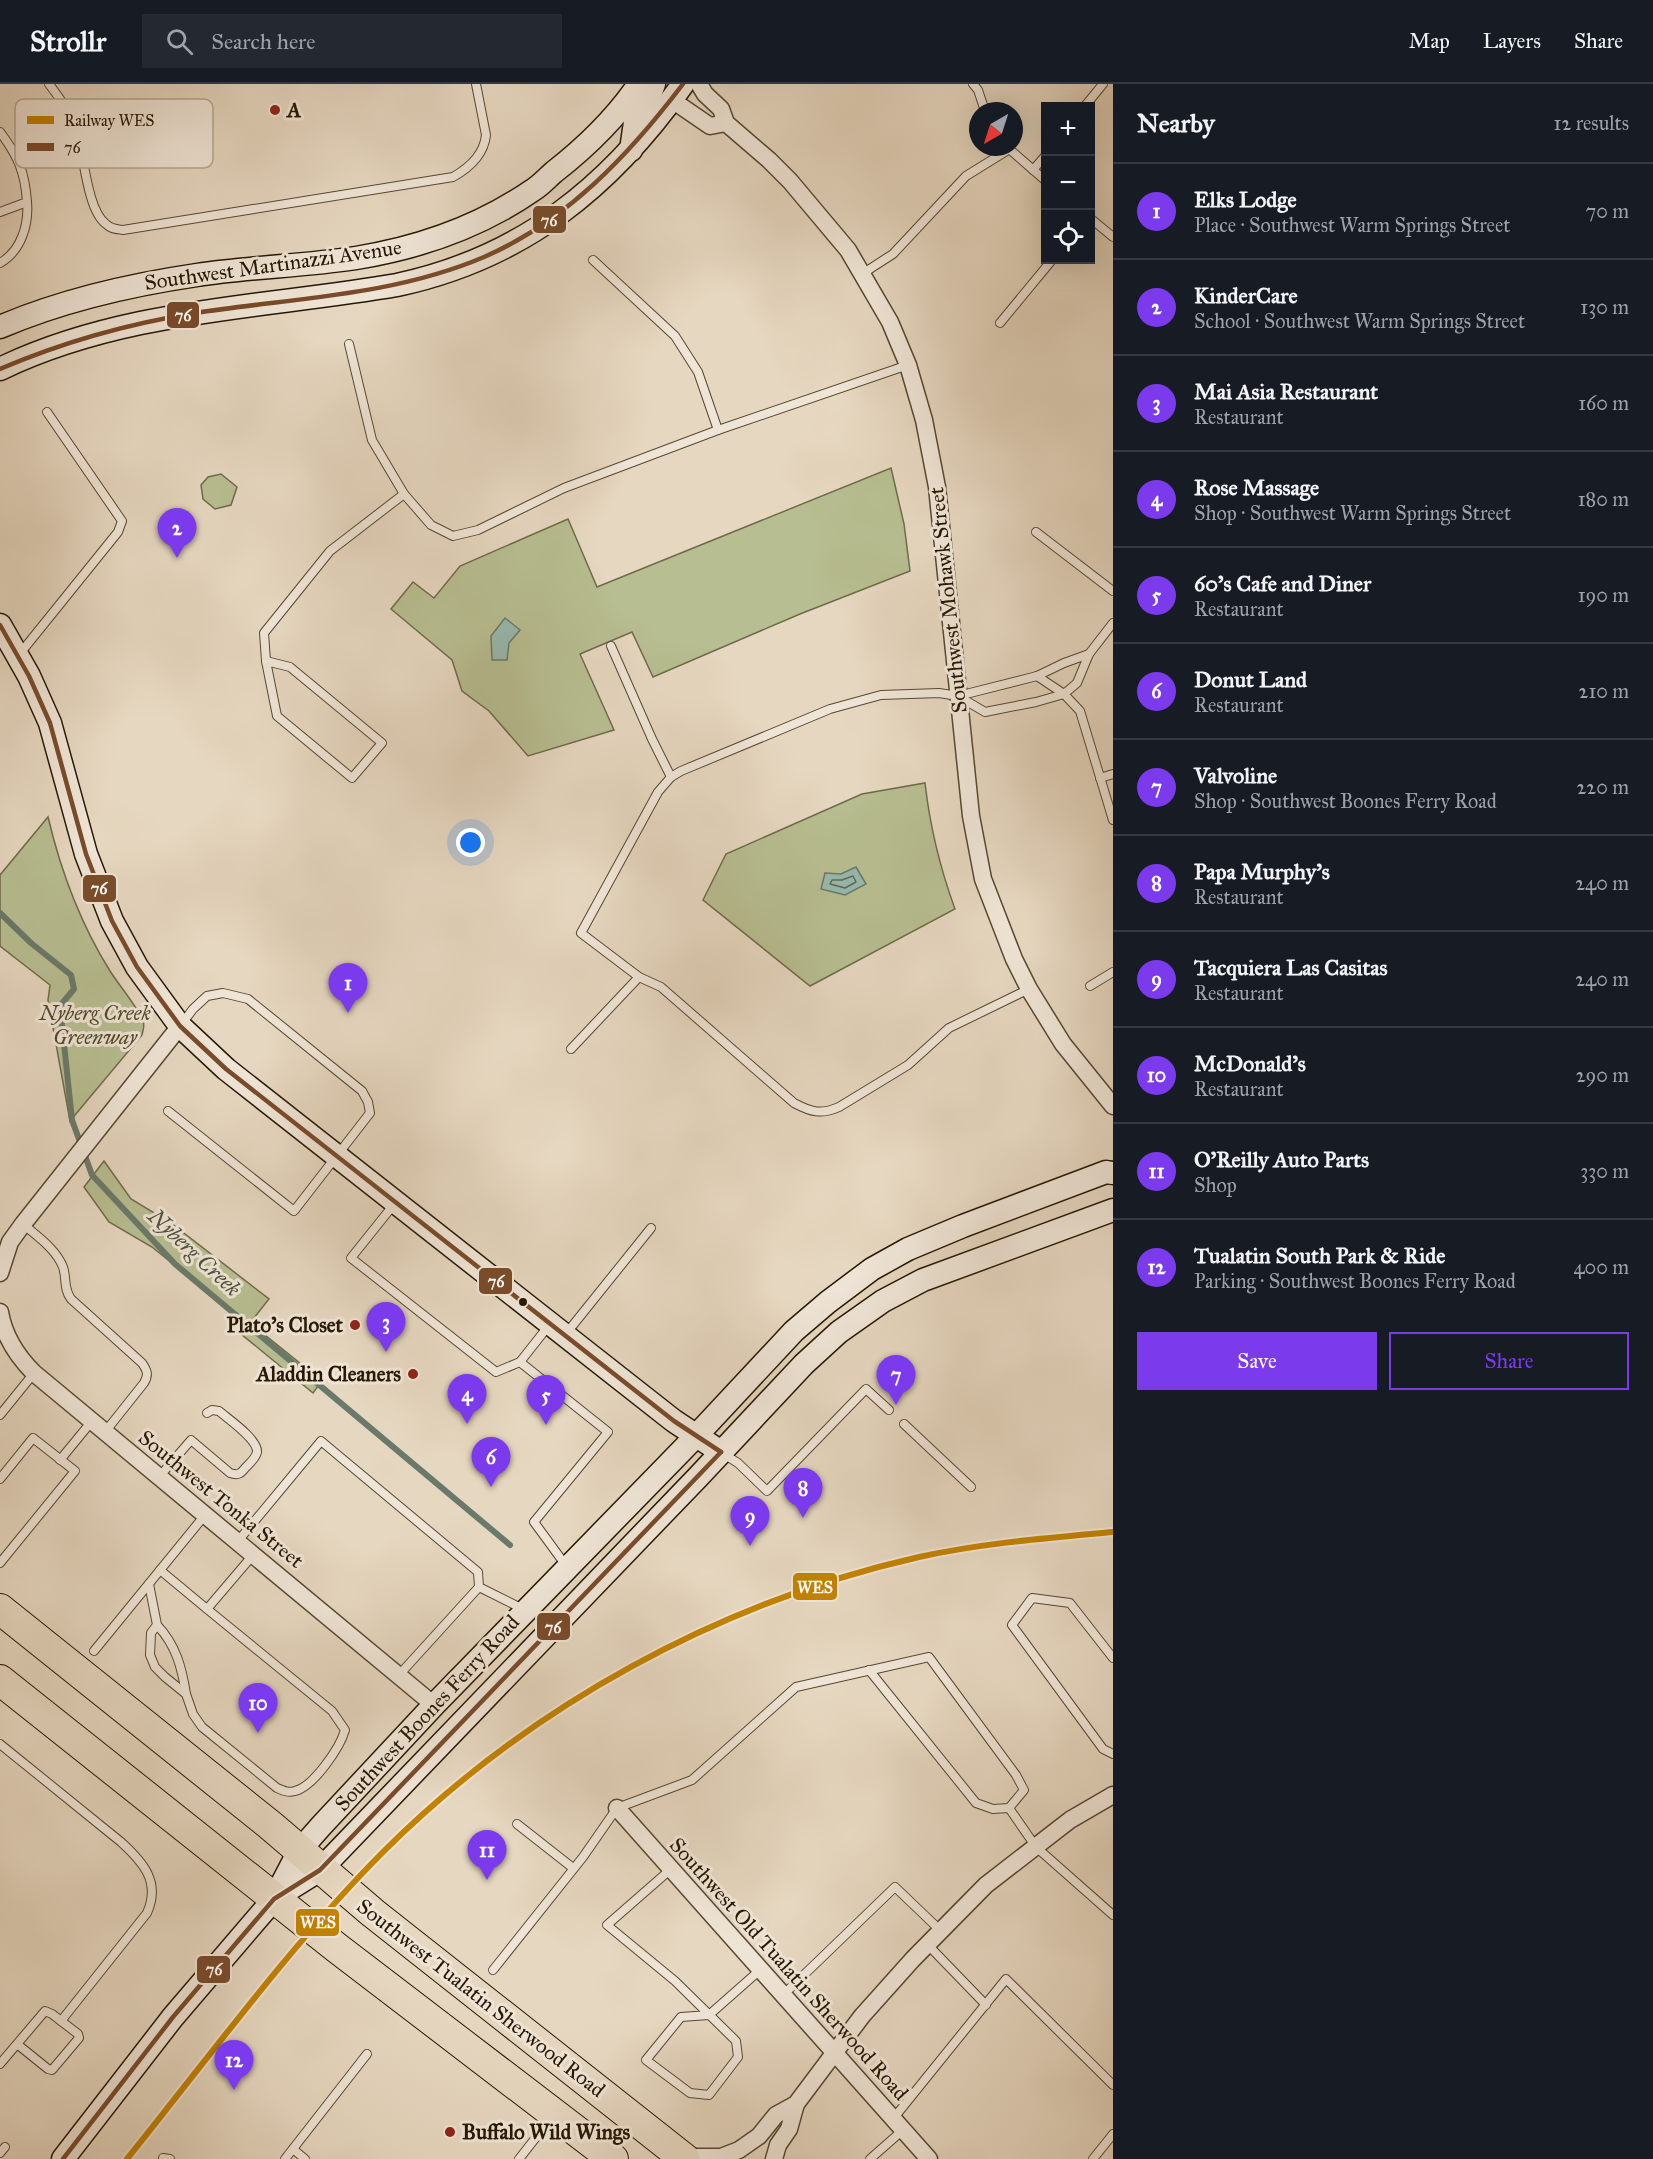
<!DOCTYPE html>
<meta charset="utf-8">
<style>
:root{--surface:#171b24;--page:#242831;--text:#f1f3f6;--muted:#9ea1a6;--line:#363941;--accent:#7c3aed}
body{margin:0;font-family:"IM FELL Great Primer",serif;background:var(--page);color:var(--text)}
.controls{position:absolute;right:18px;top:18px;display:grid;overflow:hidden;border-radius:0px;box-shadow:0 6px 24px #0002}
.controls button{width:54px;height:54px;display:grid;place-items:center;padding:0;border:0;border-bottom:2px solid var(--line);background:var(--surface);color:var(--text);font:30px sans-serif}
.compass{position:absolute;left:969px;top:18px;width:54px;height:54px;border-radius:50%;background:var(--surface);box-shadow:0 6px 24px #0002;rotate:219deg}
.you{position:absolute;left:471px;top:759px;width:21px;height:21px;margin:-15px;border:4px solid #fff;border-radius:50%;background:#1a73e8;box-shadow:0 0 0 9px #1a73e833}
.badge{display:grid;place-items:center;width:39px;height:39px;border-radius:50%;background:var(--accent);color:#fff;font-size:20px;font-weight:700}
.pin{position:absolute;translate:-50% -50px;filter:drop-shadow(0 2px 3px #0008)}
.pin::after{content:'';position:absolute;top:32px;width:21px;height:18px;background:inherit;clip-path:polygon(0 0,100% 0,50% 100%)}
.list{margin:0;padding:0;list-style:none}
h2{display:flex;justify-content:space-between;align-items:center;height:78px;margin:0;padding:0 24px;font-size:26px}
h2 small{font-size:20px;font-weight:400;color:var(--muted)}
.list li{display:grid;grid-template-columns:39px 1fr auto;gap:18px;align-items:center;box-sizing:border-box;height:96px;padding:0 24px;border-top:2px solid var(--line)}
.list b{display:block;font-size:22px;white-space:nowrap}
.list p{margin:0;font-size:20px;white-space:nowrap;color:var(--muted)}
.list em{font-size:20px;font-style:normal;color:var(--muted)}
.actions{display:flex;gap:12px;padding:18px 24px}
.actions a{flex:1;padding:14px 0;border:2px solid var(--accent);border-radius:0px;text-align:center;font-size:21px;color:var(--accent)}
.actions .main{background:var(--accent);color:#fff}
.icon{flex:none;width:33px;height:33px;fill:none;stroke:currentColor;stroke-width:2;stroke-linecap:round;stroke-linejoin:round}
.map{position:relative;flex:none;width:1113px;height:2075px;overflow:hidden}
header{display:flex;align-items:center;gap:36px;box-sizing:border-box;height:84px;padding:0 30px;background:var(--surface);border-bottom:2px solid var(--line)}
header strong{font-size:28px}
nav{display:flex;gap:33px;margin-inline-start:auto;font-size:21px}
.search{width:420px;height:54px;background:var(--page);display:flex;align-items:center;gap:15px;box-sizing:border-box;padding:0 21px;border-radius:0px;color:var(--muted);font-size:22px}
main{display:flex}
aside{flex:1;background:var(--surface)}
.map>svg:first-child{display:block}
.green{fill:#b7be91;stroke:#6f6b4a;stroke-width:1.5}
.water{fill:#97baaf;stroke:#6a796a;stroke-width:1.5}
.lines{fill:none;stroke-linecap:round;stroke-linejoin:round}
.shore{stroke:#5f6958;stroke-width:1.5}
.stream{stroke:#6a796a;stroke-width:6}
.lane-casing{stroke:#574832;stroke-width:10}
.street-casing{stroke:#574832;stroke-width:19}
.secondary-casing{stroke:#271802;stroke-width:25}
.highway-casing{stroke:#271802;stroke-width:32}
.lane{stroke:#efe5d6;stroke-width:8}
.street{stroke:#efe5d6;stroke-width:16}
.secondary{stroke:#efe5d6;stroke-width:22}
.highway{stroke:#e6d7c0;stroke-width:30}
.bus-1-casing{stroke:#efe5d6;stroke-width:9}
.bus-1{stroke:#7a4b2a;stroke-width:4.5}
.rail-1-casing{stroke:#efe5d6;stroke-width:10}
.rail-1{stroke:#c38200;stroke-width:6}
.poi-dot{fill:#8f2418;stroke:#efe5d6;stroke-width:2}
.bus-dot{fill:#271802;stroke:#efe5d6;stroke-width:2}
.labels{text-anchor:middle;stroke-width:6;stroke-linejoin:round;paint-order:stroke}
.poi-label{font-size:21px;font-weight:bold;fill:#271802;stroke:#efe5d6;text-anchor:start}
.street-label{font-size:21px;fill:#271802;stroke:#efe5d6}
.park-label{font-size:21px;font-style:italic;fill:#524a2d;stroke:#efe5d6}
.water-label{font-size:22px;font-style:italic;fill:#4e513f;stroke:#efe5d6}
.key{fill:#efe5d6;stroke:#b3a896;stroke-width:1.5}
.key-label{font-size:16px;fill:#271802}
.line-badge{stroke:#efe5d6;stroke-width:2}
.badge-label{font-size:16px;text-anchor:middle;font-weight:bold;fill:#fff}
</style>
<header>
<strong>Strollr</strong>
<div class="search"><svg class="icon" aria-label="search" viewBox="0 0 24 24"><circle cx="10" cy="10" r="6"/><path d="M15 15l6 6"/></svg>Search here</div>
<nav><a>Map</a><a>Layers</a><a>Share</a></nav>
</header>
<main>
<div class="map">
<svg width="1113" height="2075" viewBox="0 0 1113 2075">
<rect width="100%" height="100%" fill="#e6d7c0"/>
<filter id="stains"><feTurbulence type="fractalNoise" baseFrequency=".00333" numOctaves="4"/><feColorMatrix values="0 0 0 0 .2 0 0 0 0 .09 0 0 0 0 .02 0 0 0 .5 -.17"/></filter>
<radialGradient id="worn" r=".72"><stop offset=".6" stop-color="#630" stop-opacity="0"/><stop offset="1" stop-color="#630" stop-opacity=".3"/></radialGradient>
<g class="green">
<path d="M891,384L904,440L910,487L800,530L653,593L632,548L580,570L614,646L528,672L489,627L462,607L452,576L391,525L413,498L434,514L460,482L568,435L597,503Z"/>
<path d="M221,390L237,403L231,421L215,425L203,415L201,401L208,393Z"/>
<path d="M925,699C930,743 940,784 955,825L810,902L703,816L726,770L862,710Z"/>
<path d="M48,733C61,788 80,839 110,887C118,900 139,925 143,937C145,942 143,946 142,951L70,1037L48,916L50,901L0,862V791Z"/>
<path d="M104,1077L131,1115L171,1139L269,1215L250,1239L322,1297L313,1309L241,1250L238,1232L152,1163L109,1138L84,1103Z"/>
</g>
<g class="water">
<path d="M505,534L520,546L509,559L507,576H492L491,552Z"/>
<path d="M856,783L866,800L845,811L821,805L825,789L841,790Z"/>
</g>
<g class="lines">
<path class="shore" d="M853,792L856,798L845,804L830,800L832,796H842Z"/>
<path class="stream" d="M0,829L31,859L71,891L74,905L60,922L72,1036L92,1091L175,1180L510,1461"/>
<g class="lane-casing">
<g id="lane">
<path d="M49,0C60,14 71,31 77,48C84,71 87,126 106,140C111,145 116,145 123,146L453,93C469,84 484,70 486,51L476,0"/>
<path d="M973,0L978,6L985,27"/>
<path d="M1085,22L1103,0"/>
<path d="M0,48C18,72 25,88 27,118L0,128"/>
<path d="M1007,63L1046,97"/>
<path d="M1033,86L1046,71"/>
<path d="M1090,134L1113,153"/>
<path d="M593,176L675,252L698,288L718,346"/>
<path d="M0,179C21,167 29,141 27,118"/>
<path d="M862,190L893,170L966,92L1008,66"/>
<path d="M1000,239L1052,176"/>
<path d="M349,260L372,356L404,410L431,441L453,452L478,446L564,404L718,346L908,281"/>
<path d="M1036,448L1113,507"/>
<path d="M611,562L652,655L671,693"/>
<path d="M18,572L118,448L122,437L47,328"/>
<path d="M266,577L290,583L382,659L352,694L277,632Z"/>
<path d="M266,577L264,549L330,467L404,410"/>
<path d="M1037,592L1064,610L1080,627L1113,736"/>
<path d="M958,612L1037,592L1064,579L1089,570"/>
<path d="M1100,694L1113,690"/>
<path d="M1090,902L1113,888"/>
<path d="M1029,905L949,944L908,981L839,1023C821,1031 811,1028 794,1019L661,903L639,893L581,849L658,708L671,693L681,687L830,625L881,611L939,609L958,612L985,628L1036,618L1064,610L1077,599L1089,570L1113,539"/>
<path d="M571,965L639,893"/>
<path d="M168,1027L294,1127L370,1029L368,1018L362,1007L248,915L223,909L207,912L193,925L181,941"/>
<path d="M395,1119L351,1174L496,1288L520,1278L550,1240"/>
<path d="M23,1140C37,1152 56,1165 63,1183C67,1195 63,1204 71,1215L142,1279C147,1286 149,1291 144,1299L105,1348"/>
<path d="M565,1251L651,1144"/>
<path d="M520,1278L608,1348L534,1438L567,1483"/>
<path d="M0,1331L34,1289"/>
<path d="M904,1340L971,1403"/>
<path d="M722,1369L738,1379L767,1407L866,1305L889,1326"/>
<path d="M60,1376L92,1337"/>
<path d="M159,1393L191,1356L230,1389C239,1392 241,1389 246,1383C250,1379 256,1374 257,1368C258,1355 228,1335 219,1327L212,1326L207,1329"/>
<path d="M0,1395L33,1354L75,1387L0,1479"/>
<path d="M238,1457L321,1357L478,1488L479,1503L399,1591"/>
<path d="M160,1486L207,1525"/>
<path d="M149,1500L157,1541L151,1549L150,1571L155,1583L165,1593L186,1610L193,1630L202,1643L277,1704C284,1707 288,1709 295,1707C313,1703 340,1664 345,1646L332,1627L207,1525L253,1471"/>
<path d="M479,1503L525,1526"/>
<path d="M157,1541C176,1561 182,1584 186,1610"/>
<path d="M94,1567L205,1431"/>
<path d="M1113,1574L1070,1519L1032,1514L1012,1541L1103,1665L1113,1670"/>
<path d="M869,1586L976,1719L993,1725L1009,1724"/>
<path d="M0,1660L121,1758C143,1778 161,1798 147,1829L61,1937"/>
<path d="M517,1740L573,1784"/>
<path d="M671,1785L607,1841L675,1897L736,1957L738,1973L709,2011L690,2009L646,1976L681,1933L709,1931L760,1886"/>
<path d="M927,1860L986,1921"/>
<path d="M493,1886L583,1773L617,1724L692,1696L796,1603L929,1573L1016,1691L1024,1706L1009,1724L1036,1763L1113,1831"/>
<path d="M783,1911L895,1803L941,1847"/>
<path d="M0,1980L45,1927L52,1930L78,1950L79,1954L52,1986L48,1985L17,1960"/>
<path d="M893,2035L1006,1895L1113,2001"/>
<path d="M293,2065L305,2075"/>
<path d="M0,2069L5,2063"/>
<path d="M163,2074L170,2075"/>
<path d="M285,2075L367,1970"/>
<path d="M519,2075L552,2033"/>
<path d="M870,2075L903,2046"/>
<path d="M1093,2075L1113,2050"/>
</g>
</g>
<g class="street-casing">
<g id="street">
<path d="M699,0L705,10L721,25L726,39L769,76L790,97L848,166L890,238L908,281L924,336L937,403L971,732L983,795L1014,875L1029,905L1063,960L1113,1022"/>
<path d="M672,16L710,42L726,39"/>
<path d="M0,1189L10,1158L23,1140L180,942"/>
<path d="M0,1228C4,1252 17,1272 34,1289L434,1621"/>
<path d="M617,1724L929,2075"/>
<path d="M682,2073H721L739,2066L759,2052L776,2031L796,2020L862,1932L913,1875L986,1801L1070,1736L1113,1711"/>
<path d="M774,2075L778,2061L789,2045L796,2020"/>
</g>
</g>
<g class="secondary-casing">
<g id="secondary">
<path d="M631,66L635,38L646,21L654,0"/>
<path d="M0,243C63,216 129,201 197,191C250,183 303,182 356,174C418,164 481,142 533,106C541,101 547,94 554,88C586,63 616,34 639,0"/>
<path d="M0,285C124,225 264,224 397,201C523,174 610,103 683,0"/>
<path d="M0,541L29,592L50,639L86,770L112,837L137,883L180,942L226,985L674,1337L721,1368"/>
<path d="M275,1814L320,1786L697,1394L804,1280L839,1248L883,1217L923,1196L1113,1126"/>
<path d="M63,2075L173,1933L274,1815L299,1767L322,1741L434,1621L696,1352L794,1247L828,1218L872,1185L908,1165L963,1142L1106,1088L1113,1089"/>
</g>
</g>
<g class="highway-casing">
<g id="highway">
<path d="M0,1525L270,1741L373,1829L685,2075"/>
<path d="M0,1596L337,1864L613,2075"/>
</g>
</g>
<use href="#lane" class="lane"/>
<use href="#street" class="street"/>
<use href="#secondary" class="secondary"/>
<use href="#highway" class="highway"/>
<g class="bus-1-casing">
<g id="bus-1">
<path d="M0,285C63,258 127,240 195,229C292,214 393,212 484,173C567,137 629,71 683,0"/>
<path d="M0,541L29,592L50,639L86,770L112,837L137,883L180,942L226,985L674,1337L721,1368"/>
<path d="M63,2075L173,1933L274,1815L320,1786L721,1368"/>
</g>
</g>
<use href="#bus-1" class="bus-1"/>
<g class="rail-1-casing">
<path id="rail-1" d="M127,2075C210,1972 292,1859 385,1766C530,1622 720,1518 919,1473C983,1459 1048,1454 1113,1448"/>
</g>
<use href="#rail-1" class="rail-1"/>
</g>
<g class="poi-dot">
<circle cx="275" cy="26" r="6"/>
<circle cx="355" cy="1241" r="6"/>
<circle cx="413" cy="1290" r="6"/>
<circle cx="450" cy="2048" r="6"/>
</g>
<circle class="bus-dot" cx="523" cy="1218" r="5"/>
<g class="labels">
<g class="poi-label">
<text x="287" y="33">A</text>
<text x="343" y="1248" text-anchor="end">Plato's Closet</text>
<text x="401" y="1297" text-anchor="end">Aladdin Cleaners</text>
<text x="462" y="2055">Buffalo Wild Wings</text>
</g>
<g class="street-label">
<text transform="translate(273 181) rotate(-8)" y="7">Southwest Martinazzi Avenue</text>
<text transform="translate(948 516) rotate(-96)" y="7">Southwest Mohawk Street</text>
<text transform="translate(221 1415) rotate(39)" y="7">Southwest Tonka Street</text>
<text transform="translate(427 1629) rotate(-47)" y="7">Southwest Boones Ferry Road</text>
<text transform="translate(789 1885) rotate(48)" y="7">Southwest Old Tualatin Sherwood Road</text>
<text transform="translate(481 1914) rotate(38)" y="7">Southwest Tualatin Sherwood Road</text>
</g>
<g class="park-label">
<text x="95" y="936">Nyberg Creek<tspan x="95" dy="24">Greenway</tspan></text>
</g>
<g class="water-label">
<text transform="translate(195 1168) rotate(43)" y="8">Nyberg Creek</text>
</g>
</g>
<rect x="15" y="15" width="198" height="69" rx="9" class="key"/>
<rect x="27" y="32" width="27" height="8" fill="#c38200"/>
<rect x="27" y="59" width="27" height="8" fill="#7a4b2a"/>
<g class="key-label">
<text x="64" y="42">Railway WES</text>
<text x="64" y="69">76</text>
</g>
<g class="line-badge">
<rect x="532" y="121" width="35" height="29" rx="6" fill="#7a4b2a"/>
<rect x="166" y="217" width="34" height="28" rx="6" fill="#7a4b2a"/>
<rect x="82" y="790" width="35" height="29" rx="6" fill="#7a4b2a"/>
<rect x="478" y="1183" width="35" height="28" rx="6" fill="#7a4b2a"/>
<rect x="792" y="1488" width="46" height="29" rx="6" fill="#c38200"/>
<rect x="536" y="1528" width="35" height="29" rx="6" fill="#7a4b2a"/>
<rect x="295" y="1824" width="45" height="29" rx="6" fill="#c38200"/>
<rect x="196" y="1871" width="35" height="29" rx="6" fill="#7a4b2a"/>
</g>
<g class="badge-label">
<text x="549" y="142">76</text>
<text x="183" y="237">76</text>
<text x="99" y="810">76</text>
<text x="496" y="1203">76</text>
<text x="815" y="1509">WES</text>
<text x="553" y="1549">76</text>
<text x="318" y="1844">WES</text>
<text x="214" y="1891">76</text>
</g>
<rect width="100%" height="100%" filter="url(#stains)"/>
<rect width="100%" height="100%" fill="url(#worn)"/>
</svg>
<div class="controls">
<button>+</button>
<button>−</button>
<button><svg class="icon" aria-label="locate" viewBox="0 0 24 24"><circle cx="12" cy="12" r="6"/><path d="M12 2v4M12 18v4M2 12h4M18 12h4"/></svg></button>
</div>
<svg class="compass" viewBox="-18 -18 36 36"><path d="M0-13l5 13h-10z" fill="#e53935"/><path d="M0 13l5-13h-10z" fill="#9ea1a6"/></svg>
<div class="you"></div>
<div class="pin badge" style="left:348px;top:929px">1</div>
<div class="pin badge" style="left:177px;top:474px">2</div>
<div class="pin badge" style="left:386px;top:1268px">3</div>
<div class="pin badge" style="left:467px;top:1340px">4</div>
<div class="pin badge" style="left:546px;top:1341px">5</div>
<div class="pin badge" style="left:491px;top:1403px">6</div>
<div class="pin badge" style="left:896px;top:1321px">7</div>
<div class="pin badge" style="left:803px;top:1434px">8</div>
<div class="pin badge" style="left:750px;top:1462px">9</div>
<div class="pin badge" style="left:258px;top:1649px">10</div>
<div class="pin badge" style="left:487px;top:1796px">11</div>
<div class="pin badge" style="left:234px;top:2006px">12</div>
</div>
<aside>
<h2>Nearby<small>12 results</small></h2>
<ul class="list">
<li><span class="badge">1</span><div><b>Elks Lodge</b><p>Place · Southwest Warm Springs Street</p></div><em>70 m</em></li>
<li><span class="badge">2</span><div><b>KinderCare</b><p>School · Southwest Warm Springs Street</p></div><em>130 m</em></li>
<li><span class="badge">3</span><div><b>Mai Asia Restaurant</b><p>Restaurant</p></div><em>160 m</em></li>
<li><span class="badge">4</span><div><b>Rose Massage</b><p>Shop · Southwest Warm Springs Street</p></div><em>180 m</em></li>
<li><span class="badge">5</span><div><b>60's Cafe and Diner</b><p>Restaurant</p></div><em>190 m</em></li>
<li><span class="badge">6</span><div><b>Donut Land</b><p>Restaurant</p></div><em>210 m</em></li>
<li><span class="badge">7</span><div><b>Valvoline</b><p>Shop · Southwest Boones Ferry Road</p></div><em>220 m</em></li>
<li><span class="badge">8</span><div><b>Papa Murphy's</b><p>Restaurant</p></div><em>240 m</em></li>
<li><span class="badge">9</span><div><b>Tacquiera Las Casitas</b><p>Restaurant</p></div><em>240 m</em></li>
<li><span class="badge">10</span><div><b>McDonald's</b><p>Restaurant</p></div><em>290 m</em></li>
<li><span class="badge">11</span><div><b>O'Reilly Auto Parts</b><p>Shop</p></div><em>330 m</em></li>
<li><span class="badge">12</span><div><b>Tualatin South Park &amp; Ride</b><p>Parking · Southwest Boones Ferry Road</p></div><em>400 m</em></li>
</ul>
<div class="actions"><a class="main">Save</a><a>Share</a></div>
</aside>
</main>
